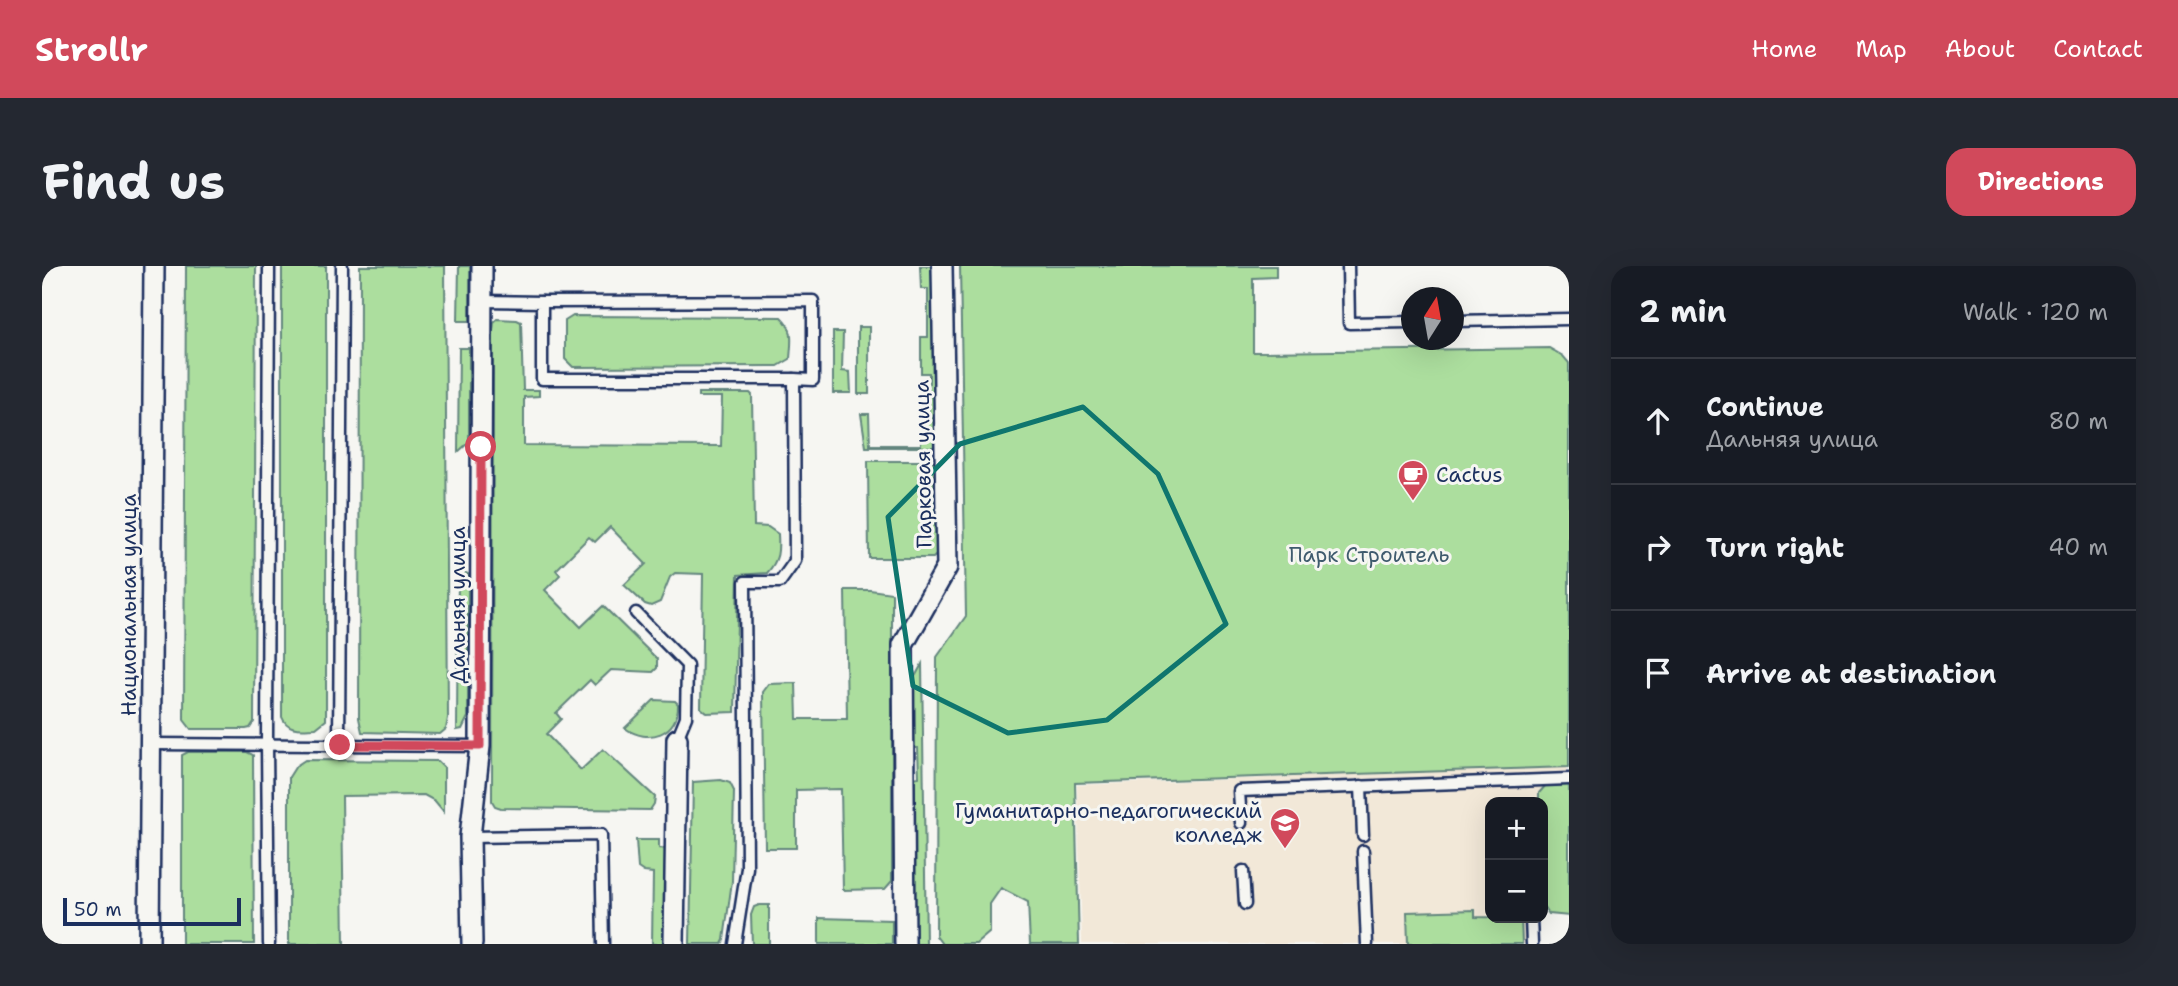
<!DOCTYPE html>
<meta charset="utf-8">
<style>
:root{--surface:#171b24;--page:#242831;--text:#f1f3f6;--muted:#9ea1a6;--line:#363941;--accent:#d1495b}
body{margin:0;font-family:"Shantell Sans",sans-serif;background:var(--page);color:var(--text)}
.controls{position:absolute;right:21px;bottom:21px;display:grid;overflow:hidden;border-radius:14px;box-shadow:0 7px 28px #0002}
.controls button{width:63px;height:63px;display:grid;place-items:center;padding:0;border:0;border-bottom:2px solid var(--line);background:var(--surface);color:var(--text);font:35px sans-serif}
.compass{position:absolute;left:1359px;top:21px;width:63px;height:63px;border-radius:50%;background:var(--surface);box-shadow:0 7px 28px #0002;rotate:11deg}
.scale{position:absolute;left:21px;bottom:18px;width:178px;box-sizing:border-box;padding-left:7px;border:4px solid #1b2f5e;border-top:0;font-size:19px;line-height:24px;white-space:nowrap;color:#1b2f5e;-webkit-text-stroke:5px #f6f6f2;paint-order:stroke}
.stop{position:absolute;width:21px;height:21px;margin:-16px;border:5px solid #d1495b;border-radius:50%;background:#fff}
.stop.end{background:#d1495b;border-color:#fff;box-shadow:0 2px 7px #0008}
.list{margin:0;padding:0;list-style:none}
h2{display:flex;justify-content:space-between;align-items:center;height:91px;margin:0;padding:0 28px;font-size:30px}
h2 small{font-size:23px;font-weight:400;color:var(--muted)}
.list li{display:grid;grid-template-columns:46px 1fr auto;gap:21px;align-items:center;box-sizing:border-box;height:126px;padding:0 28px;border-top:2px solid var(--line)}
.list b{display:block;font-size:26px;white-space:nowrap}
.list p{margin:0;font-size:23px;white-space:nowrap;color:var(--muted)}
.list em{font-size:23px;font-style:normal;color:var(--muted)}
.icon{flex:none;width:38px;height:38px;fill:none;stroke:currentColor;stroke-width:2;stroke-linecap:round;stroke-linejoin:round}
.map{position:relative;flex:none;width:1527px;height:678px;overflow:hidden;border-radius:21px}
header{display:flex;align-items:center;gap:42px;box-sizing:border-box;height:98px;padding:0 35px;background:var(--accent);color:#fff}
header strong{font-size:33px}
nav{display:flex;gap:38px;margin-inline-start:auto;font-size:24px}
.intro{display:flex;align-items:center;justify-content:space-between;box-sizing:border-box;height:168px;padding:0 42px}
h1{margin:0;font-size:49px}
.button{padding:18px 32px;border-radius:21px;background:var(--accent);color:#fff;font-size:24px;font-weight:700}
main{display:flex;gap:42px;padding:0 42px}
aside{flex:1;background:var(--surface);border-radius:21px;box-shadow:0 7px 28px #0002}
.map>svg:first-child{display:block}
.built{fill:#f2e8d8}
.green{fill:#acde9e;stroke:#64867e;stroke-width:2}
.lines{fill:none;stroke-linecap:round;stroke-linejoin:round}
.lane-casing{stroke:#1b2f5e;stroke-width:15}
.street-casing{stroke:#1b2f5e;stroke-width:24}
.lane{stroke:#f6f6f2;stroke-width:10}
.street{stroke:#f6f6f2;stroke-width:19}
.route{stroke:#d1495b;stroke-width:9}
.marked{fill:none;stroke:#0f766e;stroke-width:5;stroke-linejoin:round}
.labels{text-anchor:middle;stroke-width:6;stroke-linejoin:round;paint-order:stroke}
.street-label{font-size:21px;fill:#1b2f5e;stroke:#f6f6f2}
.poi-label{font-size:21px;fill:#1b2f5e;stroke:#f6f6f2;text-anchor:start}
.park-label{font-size:21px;fill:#3f5b6e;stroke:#f6f6f2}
</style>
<header>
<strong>Strollr</strong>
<nav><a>Home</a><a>Map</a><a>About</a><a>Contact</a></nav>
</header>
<div class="intro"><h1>Find us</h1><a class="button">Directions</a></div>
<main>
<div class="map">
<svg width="1527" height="678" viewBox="0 0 1527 678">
<rect width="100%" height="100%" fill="#f6f6f2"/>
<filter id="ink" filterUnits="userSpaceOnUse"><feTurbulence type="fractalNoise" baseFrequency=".0143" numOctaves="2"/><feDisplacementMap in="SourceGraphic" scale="14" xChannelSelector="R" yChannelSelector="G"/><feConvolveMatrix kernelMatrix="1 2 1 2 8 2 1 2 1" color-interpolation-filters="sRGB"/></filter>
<g filter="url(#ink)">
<path class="built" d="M1525,501V633L1501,536H1448V652H1494V678H1040L1035,519Z"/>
<g class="green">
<path d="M144,0H214L212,456L208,462L204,463H149L142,454Z"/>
<path d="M240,0H284V454L274,462C261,462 246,466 240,451Z"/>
<path d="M318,0H403L406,452L404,463L398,468L320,466L317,452Z"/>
<path d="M417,0H428V55H416Z"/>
<path d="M878,0H893L894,179L893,181H824L819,148H827L828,179H879V158L887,157V107H879V71H886V23H879Z"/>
<path d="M918,0H1234V11L1211,12V86L1507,82L1521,90L1527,97V501L1033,517L1037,678H988L986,636L959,622L948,638V666L934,678H900L894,670L895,391L924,350Z"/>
<path d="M531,50L739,51C753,64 749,75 748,93L736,100L531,101L523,93V55Z"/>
<path d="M455,53L475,54L479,56L481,124H497V130L482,131V179L679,180L680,131H656V127H708L710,129L712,260L726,261L736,268C737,285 737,294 725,307L696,309L693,446L665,447L659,442L661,308L633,307L628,311L618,336L609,340L603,338L582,319L604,298L568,261L553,276L547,271L514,304L518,309L503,324L539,361L561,340L615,393V402L611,406L569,404L553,419L548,414L514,447L519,453L504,468L539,504L561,483L613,531L612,538L608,544L459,542L453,540L450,535L451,65L452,56Z"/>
<rect x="816" y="61" width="11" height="67"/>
<path d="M791,66H801L800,105L808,106L809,127H791Z"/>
<path d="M417,82H427V176L416,186Z"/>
<path d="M826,195H894L895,288L891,292H827Z"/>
<path d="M416,303L426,308V451L420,463L415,464Z"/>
<path d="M803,324H828L850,327V615L843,623L801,624L799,523L754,524V582H723L721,426L727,418L754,417L755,453H805Z"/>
<path d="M880,398L884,678H873L871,512L877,511L876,482H871L870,416Z"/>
<path d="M612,434L633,435L636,438C637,468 606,479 583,462Z"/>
<path d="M146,486H205L211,489L212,678H140V489Z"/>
<path d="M263,494L396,495L402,501V546L393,535L382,529L300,530L302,678H247V511L254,500Z"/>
<path d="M679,514L688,517L692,525L690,615L682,674L680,678H648L651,516Z"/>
<path d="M1504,519H1527V650L1507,648L1501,640V536H1497V527Z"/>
<path d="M594,574H617V582L626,583L625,678H610L611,607L602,606L596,602Z"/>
<path d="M717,639H727V678H710L709,649L712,641Z"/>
<path d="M1433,644V651L1479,652L1480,678H1366L1365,646Z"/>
<path d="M777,652L850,654V678H777Z"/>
</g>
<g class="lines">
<g class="lane-casing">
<g id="lane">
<path d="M1306,0L1307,57L1370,56"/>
<path d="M440,35L500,36V113H752"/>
<path d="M500,36L771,35V114L752,113L753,295L738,316H703L705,602L693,678"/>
<path d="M1412,55L1527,53"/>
<path d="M594,347L645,399L644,451L635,473"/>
<path d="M108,478L438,480"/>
<path d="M297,479L300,0"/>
<path d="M1319,520L1321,569"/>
<path d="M1199,557L1197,525L1527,513"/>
<path d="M428,571L559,569L561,678"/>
<path d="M1321,585L1325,678"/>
<path d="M1201,605L1203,638"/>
<path d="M1489,652L1490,678"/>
<path d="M227,678L225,478L227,0"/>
</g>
</g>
<g class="street-casing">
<g id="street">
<path d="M107,678L112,0"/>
<path d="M430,678L428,571L438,480L440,0"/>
<path d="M632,678L635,473"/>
<path d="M863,678L861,379L905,301L900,0"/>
</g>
</g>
<use href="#lane" class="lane"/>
<use href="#street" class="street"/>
</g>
</g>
<g class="lines" filter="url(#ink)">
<path class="route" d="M298,479L438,480L439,181"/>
</g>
<path class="marked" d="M1041,141L1116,208L1184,358L1065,454L966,467L871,420L846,251L918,178Z"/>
<defs>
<g id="cafe-pin" transform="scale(1.575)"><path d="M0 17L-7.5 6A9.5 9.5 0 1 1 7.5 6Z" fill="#d1495b" stroke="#f6f6f2"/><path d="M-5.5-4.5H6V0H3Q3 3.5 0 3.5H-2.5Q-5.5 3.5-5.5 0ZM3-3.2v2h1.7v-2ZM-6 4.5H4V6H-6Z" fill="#fff"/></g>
<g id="university-pin" transform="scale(1.575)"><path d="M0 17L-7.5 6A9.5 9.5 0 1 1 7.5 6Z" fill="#d1495b" stroke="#f6f6f2"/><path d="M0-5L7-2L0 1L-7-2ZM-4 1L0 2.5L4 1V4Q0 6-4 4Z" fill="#fff"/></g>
</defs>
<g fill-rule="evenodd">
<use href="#cafe-pin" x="1371" y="209"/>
<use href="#university-pin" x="1243" y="557"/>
</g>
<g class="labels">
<g class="street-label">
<text transform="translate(881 198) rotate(-91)" y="7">Парковая улица</text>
<text transform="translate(87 339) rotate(-90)" y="7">Национальная улица</text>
<text transform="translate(416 339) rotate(-90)" y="7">Дальняя улица</text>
</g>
<g class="poi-label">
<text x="1394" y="216">Cactus</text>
<text x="1220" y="552" text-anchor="end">Гуманитарно-педагогический<tspan x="1220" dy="24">колледж</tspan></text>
</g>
<g class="park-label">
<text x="1327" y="296">Парк Строитель</text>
</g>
</g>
</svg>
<div class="controls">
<button>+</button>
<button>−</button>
</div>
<svg class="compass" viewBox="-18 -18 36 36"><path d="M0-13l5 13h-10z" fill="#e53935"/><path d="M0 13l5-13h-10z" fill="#9ea1a6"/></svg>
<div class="scale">50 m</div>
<div class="stop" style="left:439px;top:181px"></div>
<div class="stop end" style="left:298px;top:479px"></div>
</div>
<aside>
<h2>2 min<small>Walk · 120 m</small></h2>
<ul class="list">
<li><svg class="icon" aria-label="ahead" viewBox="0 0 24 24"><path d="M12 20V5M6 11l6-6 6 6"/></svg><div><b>Continue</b><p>Дальняя улица</p></div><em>80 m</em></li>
<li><svg class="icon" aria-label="right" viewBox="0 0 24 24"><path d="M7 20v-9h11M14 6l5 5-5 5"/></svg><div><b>Turn right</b></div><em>40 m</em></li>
<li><svg class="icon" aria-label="arrive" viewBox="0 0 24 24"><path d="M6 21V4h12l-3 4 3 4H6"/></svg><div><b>Arrive at destination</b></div></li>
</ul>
</aside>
</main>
